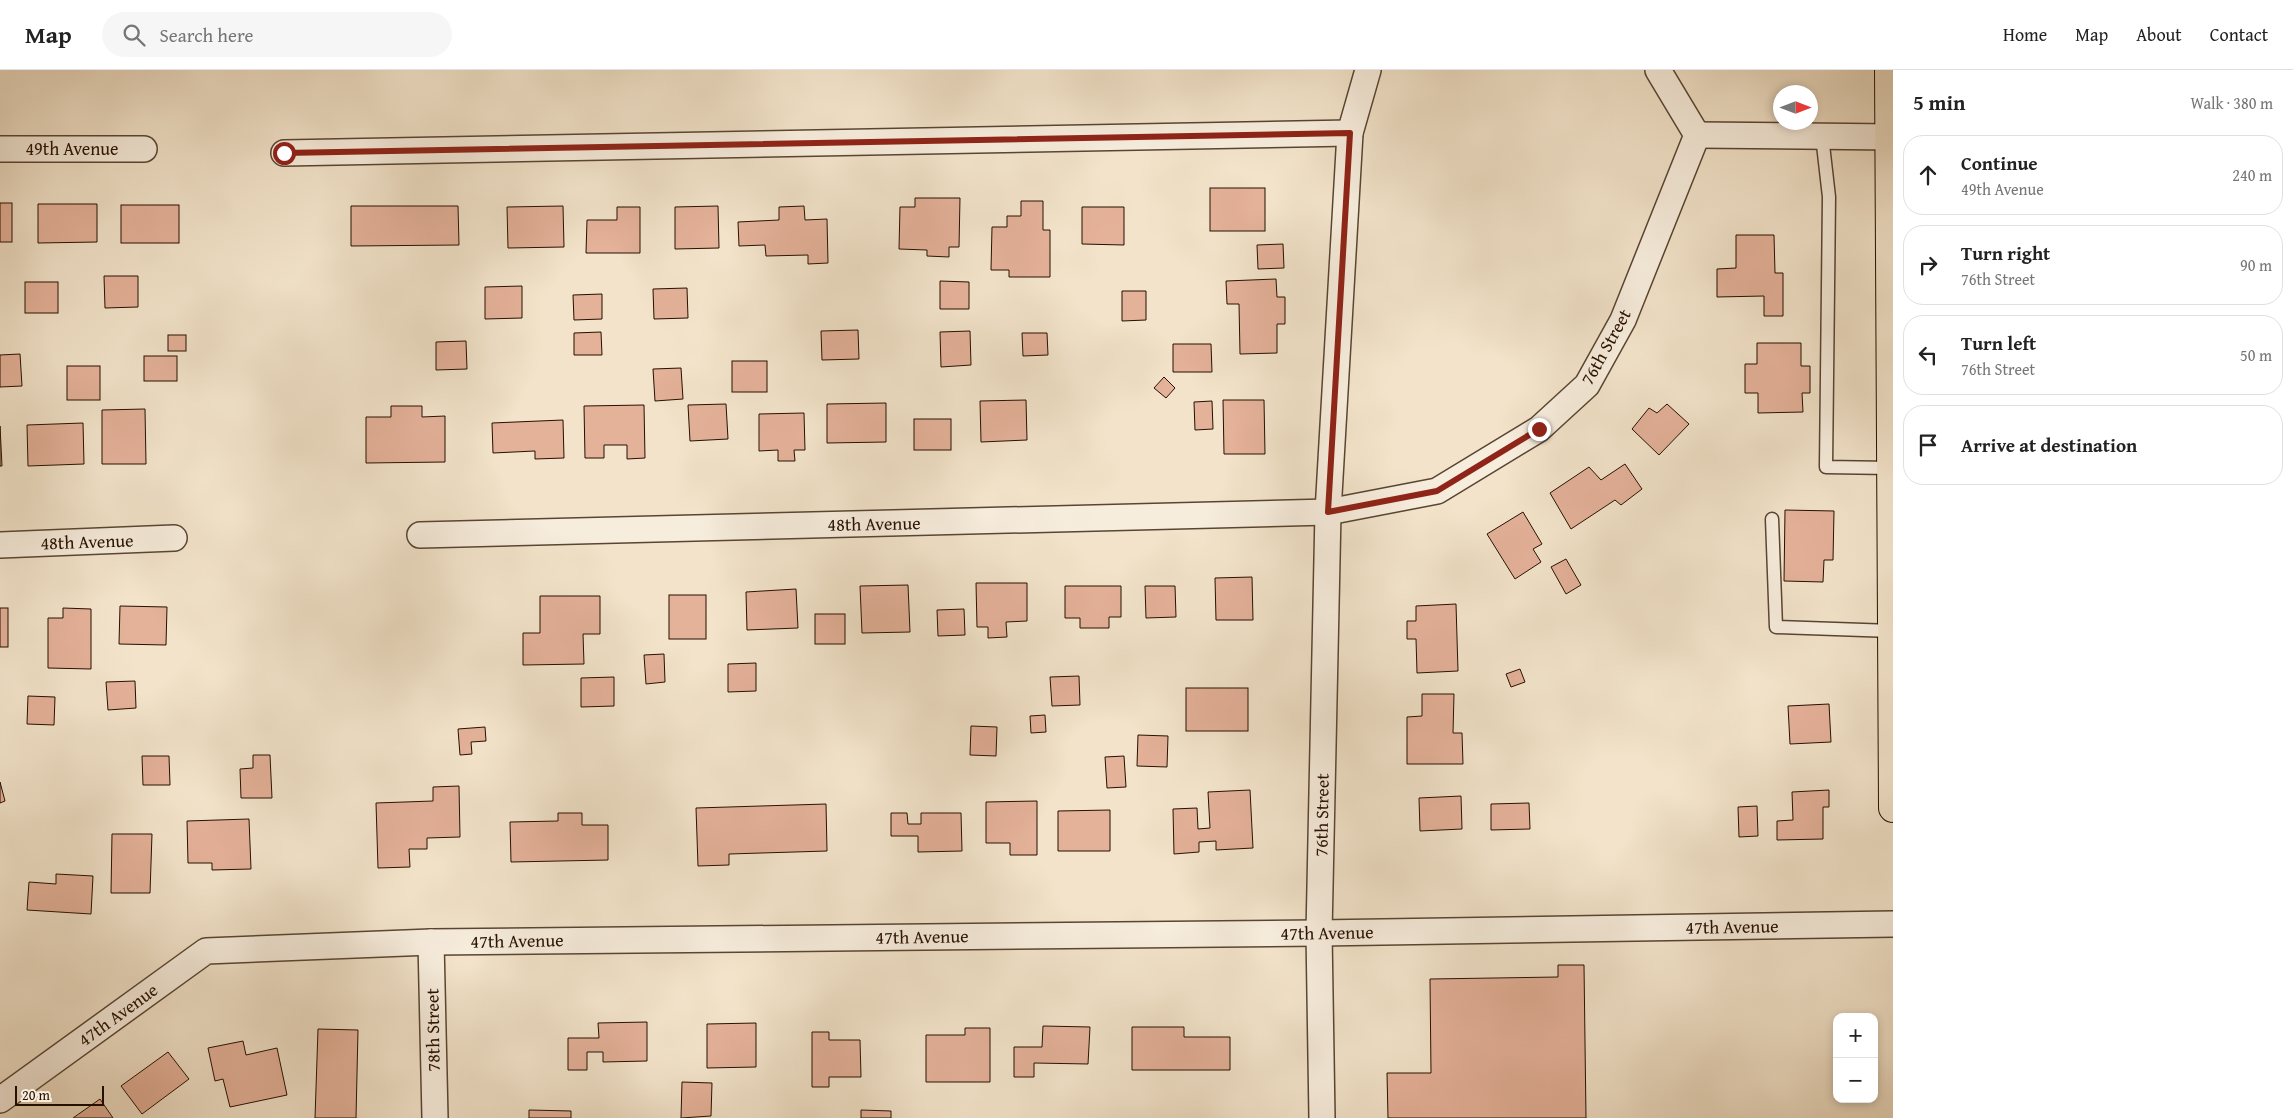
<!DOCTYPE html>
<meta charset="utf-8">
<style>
:root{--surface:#fff;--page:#f6f6f6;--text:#222;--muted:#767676;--line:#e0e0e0}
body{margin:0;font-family:"Gentium Book Plus",serif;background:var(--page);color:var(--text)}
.controls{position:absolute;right:15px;bottom:15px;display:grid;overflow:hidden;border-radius:10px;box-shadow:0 2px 8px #0003}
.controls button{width:45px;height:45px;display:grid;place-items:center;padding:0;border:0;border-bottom:1px solid var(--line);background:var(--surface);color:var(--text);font:25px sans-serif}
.compass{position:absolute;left:1773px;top:15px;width:45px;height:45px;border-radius:50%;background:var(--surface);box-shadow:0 2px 8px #0003;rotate:90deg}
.scale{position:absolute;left:15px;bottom:12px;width:89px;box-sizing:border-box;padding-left:5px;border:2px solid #261000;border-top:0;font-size:14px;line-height:18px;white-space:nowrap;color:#261000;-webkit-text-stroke:4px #f7eddd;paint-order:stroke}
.stop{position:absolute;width:15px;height:15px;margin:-11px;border:4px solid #8f2418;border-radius:50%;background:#fff}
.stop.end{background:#8f2418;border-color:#fff;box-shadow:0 1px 5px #0008}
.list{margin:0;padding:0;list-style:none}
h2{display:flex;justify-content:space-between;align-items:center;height:65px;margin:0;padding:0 20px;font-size:21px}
h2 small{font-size:16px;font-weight:400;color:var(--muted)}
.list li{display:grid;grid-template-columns:32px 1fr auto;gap:15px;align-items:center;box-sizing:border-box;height:80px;margin:0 10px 10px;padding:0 10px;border:1px solid var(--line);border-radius:20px}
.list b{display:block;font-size:19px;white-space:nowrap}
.list p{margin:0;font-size:16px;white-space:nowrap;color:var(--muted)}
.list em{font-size:16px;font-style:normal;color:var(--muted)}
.icon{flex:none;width:28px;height:28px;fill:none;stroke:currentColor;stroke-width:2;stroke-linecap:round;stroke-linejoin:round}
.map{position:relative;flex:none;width:1893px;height:1048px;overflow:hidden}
header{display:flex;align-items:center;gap:30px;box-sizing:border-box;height:70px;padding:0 25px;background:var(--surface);border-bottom:1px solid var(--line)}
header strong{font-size:24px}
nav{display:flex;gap:28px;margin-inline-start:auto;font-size:18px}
.search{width:350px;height:45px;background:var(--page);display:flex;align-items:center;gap:12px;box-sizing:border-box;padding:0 18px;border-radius:28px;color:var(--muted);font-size:19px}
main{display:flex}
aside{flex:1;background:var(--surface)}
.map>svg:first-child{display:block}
.building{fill:#e4b199;stroke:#261000}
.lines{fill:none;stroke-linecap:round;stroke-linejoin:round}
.lane-casing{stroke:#594532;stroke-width:15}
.street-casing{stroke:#594532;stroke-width:28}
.primary-casing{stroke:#261000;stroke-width:30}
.lane{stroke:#f7eddd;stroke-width:12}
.street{stroke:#f7eddd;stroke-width:25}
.primary{stroke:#f2e3ca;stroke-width:28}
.route{stroke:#8f2418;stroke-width:6}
.labels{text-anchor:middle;stroke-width:4;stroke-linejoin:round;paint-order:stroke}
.street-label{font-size:18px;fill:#261000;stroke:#f7eddd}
</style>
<header>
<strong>Map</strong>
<div class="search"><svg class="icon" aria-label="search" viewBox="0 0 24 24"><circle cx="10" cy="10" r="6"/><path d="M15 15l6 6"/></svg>Search here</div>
<nav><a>Home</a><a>Map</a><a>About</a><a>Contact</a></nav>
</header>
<main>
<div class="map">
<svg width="1893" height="1048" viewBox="0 0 1893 1048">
<rect width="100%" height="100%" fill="#f2e3ca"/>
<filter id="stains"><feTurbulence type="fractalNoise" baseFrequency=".004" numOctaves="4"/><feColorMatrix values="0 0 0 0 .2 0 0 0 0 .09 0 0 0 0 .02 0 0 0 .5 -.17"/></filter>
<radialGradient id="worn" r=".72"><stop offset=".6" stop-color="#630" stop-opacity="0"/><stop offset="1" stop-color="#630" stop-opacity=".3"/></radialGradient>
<g class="building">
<rect x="1210" y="118" width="55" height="43"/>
<path d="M915,128H960L959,177H949V187L927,186V180L899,179L900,137H915Z"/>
<path d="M1021,131H1043V160H1050V207H1009V200H991L992,157H1007V146H1021Z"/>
<rect x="0" y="133" width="12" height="39"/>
<path d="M38,134H97V172L38,173Z"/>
<rect x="121" y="135" width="58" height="38"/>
<path d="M351,136H458L459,175L351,176Z"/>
<path d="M563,136L564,177L508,178L507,137Z"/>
<path d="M718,136L719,178L675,179V137Z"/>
<path d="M804,136L805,150L827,149L828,193L808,194V185L766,186L765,175L739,176L738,152L779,150V137Z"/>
<path d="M617,137H640V183H586L587,150H617Z"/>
<path d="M1082,137H1124V175L1082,174Z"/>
<path d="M1736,165H1774L1775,203H1783V246H1764V226L1717,227V199L1736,198Z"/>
<path d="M1283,174L1284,198L1258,199L1257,175Z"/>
<path d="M104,206H138V237L105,238Z"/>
<path d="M1276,209L1277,227H1285V254H1277V283L1240,284L1239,234H1227L1226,211Z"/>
<path d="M940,211L969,212V239H940Z"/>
<rect x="25" y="212" width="33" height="31"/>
<path d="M522,216V248L485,249V217Z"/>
<path d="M687,218L688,248L654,249L653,219Z"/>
<path d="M1122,221H1146V250L1122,251Z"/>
<path d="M602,224V249L574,250L573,225Z"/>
<path d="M858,260L859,289L822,290L821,261Z"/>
<path d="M970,261L971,295L941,297L940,262Z"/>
<path d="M601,262L602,285H574V263Z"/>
<path d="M1022,263H1047L1048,285L1023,286Z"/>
<rect x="168" y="265" width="18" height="16"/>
<path d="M466,271L467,299L436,300V272Z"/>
<path d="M1757,273H1801V296H1810V323H1802L1803,342L1758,343V323H1745V294H1757Z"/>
<path d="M1173,274H1211L1212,302H1173Z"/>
<path d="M20,284L22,316L0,317V285Z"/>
<rect x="144" y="286" width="33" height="25"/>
<rect x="732" y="291" width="35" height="31"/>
<rect x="67" y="296" width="33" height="34"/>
<path d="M681,298L683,329L655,331L653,299Z"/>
<path d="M1164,307L1175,318L1166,328L1154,318Z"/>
<path d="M1026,330L1027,370L981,372L980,331Z"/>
<path d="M1223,330H1264L1265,384H1224Z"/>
<path d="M1212,331L1213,359L1195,360L1194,332Z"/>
<path d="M886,333V372L827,373V334Z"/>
<path d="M726,334L728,369L690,371L688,335Z"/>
<path d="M1667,334L1689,354L1659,385L1632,359L1649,338L1657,343Z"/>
<path d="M644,335L645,388L627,389V375H604V388H585L584,336Z"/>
<path d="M391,336H422V347L445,346V392L366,393V347H391Z"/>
<path d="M145,339L146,394H102V340Z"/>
<path d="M804,343L805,380H794L795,391H778V380L759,381V344Z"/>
<rect x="914" y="349" width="37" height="31"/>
<path d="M563,350L564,388L535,389V381L493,383L492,353Z"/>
<path d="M83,353L84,394L28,396L27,355Z"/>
<path d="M0,356L2,396H0Z"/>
<path d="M1625,394L1642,419L1621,435L1615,430L1571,459L1550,423L1589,397L1601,410Z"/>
<path d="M1785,440L1834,441L1833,490H1824L1823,512L1784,511Z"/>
<path d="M1523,442L1542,474L1533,479L1541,492L1515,509L1487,464Z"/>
<path d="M1566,489L1581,515L1566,524L1551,497Z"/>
<path d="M1252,507L1253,550H1216L1215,508Z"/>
<path d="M976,513H1027V551L1006,552L1007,567L988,568V557H977Z"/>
<path d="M908,515L910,562L862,563L860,516Z"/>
<path d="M1065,516H1121V547H1109V558H1080V548H1065Z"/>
<path d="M1145,516H1175L1176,547L1146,548Z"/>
<path d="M796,519L798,558L747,560L746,522Z"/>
<rect x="669" y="525" width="37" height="44"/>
<path d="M540,526H600V564H583L584,594L523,595V563H540Z"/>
<path d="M1456,534L1458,601L1417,603L1416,569H1407V551H1416V536Z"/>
<path d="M120,536L167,537L166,575L119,574Z"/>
<rect x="0" y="538" width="8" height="39"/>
<path d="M63,538L91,539V599L48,598V548H63Z"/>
<path d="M964,539L965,565L938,566L937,540Z"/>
<rect x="815" y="544" width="30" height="30"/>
<path d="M664,584L665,612L646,614L644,585Z"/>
<path d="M756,593V621L728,622V594Z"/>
<path d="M1520,599L1525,612L1511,617L1506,604Z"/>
<path d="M1079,606L1080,635L1052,636L1050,607Z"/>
<path d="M614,607V636L581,637V608Z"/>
<path d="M135,611L136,638L108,640L106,612Z"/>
<rect x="1186" y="618" width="62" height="43"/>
<path d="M1422,624H1454L1453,663H1462L1463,694H1407V647L1422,646Z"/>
<path d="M28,626L55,627L54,655L27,654Z"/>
<path d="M1829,634L1831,672L1790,674L1788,636Z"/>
<path d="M1045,645L1046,662L1031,663L1030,646Z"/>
<path d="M971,656L997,657L996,686L970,685Z"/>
<path d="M485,657L486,671L471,672L472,684L460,685L458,659Z"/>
<path d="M1138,665L1168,666L1167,697L1137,696Z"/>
<path d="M253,685H270L272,728H241L240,699L253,698Z"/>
<path d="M142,686H169L170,715H143Z"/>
<path d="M1124,686L1126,717L1107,718L1105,687Z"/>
<path d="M0,712L5,731L0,733Z"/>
<path d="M459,716L460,767L427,768V779H409L410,797L378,798L376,733L433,731V717Z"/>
<path d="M1250,720L1253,778L1216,780V771L1199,772V782L1174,784L1173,739L1197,738L1198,759L1210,758L1208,722Z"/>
<path d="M1829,720V737H1823V769L1777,770V751L1793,750L1792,722Z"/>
<path d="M1461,726L1462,759L1420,761L1419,728Z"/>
<path d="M1037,731V785H1010V773H986V732Z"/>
<path d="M1529,733L1530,759L1491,760V734Z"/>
<path d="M826,734L827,781L729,784V795L698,796L696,738Z"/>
<path d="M1757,736L1758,766L1739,767L1738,737Z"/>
<path d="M1110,740V781H1058V741Z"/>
<path d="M558,743H582V755H608V790L511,792L510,752L558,751Z"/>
<path d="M891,743H907L908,754H921V743H961L962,781L918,782V766H891Z"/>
<path d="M249,749L251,799L212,800V793H188L187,751Z"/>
<path d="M112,764H152L150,823H111Z"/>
<path d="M56,804L93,806L91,844L27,840L29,812L56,814Z"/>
<path d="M1558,895H1584L1586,1048H1388L1387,1003H1431L1430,909L1558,907Z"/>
<path d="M647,952V991L603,992V982H587V1000H568V968H599L598,953Z"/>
<path d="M756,953V997L707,998V954Z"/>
<path d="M1043,956L1090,957L1088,994L1034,993V1007H1014V977H1042Z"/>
<path d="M1132,957H1184V967H1230V1000H1132Z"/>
<path d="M965,958H990V1012H926V965H965Z"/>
<path d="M318,959L358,960L356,1048H315Z"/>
<path d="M812,962H829V970H860L861,1007H829V1017H812Z"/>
<path d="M243,971L246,985L277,978L287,1025L230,1037L223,1009L215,1011L208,978Z"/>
<path d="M168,982L189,1009L142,1044L121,1016Z"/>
<path d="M682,1012L712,1013L711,1046L681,1048Z"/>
<path d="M100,1029L113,1048H73Z"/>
<path d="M529,1040L571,1041V1048H529Z"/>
<path d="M861,1040L891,1041V1048H861Z"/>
</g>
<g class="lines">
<g class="lane-casing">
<g id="lane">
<path d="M1822,66L1829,127L1826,397L1891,398"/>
<path d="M1772,449L1776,557L1892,561"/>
</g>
</g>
<g class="street-casing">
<g id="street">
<path d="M1697,65L1893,67"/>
<path d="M0,79H144"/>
<path d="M284,83L1350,63"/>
<path d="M420,465L1328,442L1437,421L1539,359L1587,315L1623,250L1697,65L1658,0"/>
<path d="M0,475L174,468"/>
<path d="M431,872L435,1048"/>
<path d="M0,1030L206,881L431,872L1319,863L1893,854"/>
<path d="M1322,1048L1319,863L1328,442L1350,63L1368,0"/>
</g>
</g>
<g class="primary-casing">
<path id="primary" d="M1889,0L1893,738"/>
</g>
<use href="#lane" class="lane"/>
<use href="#street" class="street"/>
<use href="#primary" class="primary"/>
</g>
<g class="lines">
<path class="route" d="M284,83L1350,63L1328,442L1437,421L1539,359"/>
</g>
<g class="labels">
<g class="street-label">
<text x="72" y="85">49th Avenue</text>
<text transform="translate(1606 277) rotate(-61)" y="6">76th Street</text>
<text transform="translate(874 454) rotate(-1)" y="6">48th Avenue</text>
<text transform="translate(87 472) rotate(-2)" y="6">48th Avenue</text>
<text transform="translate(1322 745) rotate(-89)" y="6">76th Street</text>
<text transform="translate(1732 857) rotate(-1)" y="6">47th Avenue</text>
<text transform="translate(1327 863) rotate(-1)" y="6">47th Avenue</text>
<text transform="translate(922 867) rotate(-1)" y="6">47th Avenue</text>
<text transform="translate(517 871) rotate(-1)" y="6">47th Avenue</text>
<text transform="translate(118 945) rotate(-36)" y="6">47th Avenue</text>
<text transform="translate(433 960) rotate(-91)" y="6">78th Street</text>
</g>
</g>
<rect width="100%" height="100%" filter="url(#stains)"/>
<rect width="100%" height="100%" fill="url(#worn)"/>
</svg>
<div class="controls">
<button>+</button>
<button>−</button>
</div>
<svg class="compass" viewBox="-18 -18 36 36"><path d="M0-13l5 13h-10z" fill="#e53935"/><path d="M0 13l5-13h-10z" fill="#767676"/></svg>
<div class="scale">20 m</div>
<div class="stop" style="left:284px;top:83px"></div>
<div class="stop end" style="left:1539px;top:359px"></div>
</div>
<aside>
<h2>5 min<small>Walk · 380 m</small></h2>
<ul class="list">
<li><svg class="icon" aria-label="ahead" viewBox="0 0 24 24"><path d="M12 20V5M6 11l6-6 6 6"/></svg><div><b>Continue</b><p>49th Avenue</p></div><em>240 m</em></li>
<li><svg class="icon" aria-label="right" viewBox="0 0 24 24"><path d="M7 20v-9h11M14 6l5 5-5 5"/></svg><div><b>Turn right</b><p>76th Street</p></div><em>90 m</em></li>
<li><svg class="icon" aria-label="left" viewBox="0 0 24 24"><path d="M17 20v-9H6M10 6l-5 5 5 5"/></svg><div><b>Turn left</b><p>76th Street</p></div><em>50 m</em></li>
<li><svg class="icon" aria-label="arrive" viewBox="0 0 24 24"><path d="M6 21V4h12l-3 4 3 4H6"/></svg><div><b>Arrive at destination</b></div></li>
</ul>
</aside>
</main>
